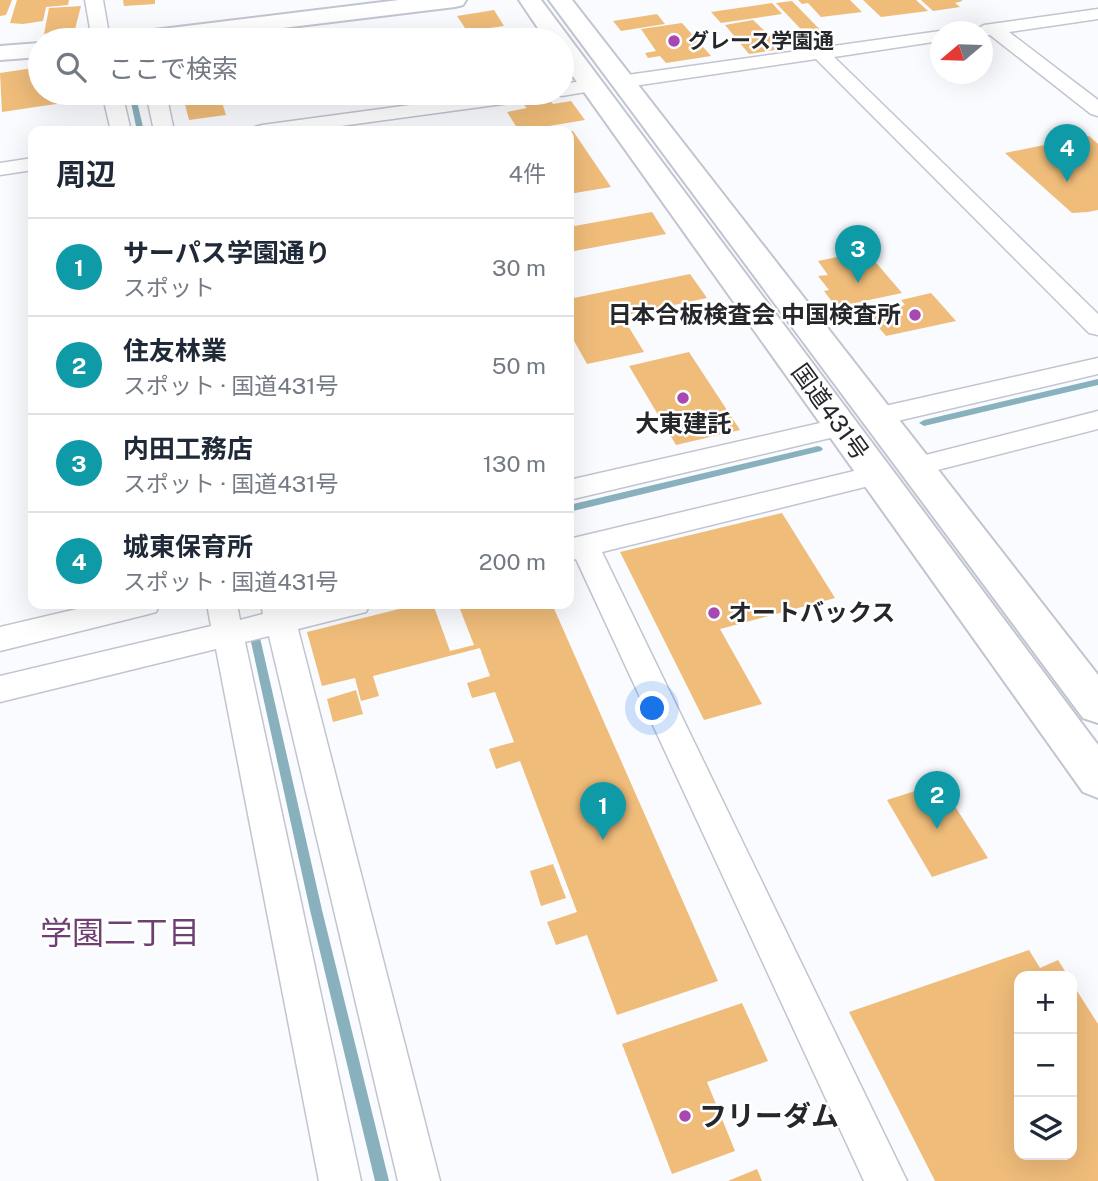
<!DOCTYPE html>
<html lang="ja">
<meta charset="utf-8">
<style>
:root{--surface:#fff;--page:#f2f2f3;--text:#1f2937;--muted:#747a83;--line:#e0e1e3;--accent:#111827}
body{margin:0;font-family:"Public Sans","Noto Sans JP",sans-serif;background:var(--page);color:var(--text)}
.controls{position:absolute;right:21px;bottom:21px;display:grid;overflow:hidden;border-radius:14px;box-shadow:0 7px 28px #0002}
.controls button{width:63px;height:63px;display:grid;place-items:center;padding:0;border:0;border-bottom:2px solid var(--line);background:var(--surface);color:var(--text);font:35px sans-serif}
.compass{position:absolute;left:930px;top:21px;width:63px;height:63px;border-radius:50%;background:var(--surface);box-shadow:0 7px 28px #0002;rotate:251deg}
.you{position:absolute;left:653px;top:709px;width:24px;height:24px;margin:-18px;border:5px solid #fff;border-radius:50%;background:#1a73e8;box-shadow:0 0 0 10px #1a73e833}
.badge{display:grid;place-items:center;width:46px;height:46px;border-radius:50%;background:var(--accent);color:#fff;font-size:23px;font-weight:700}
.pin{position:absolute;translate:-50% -58px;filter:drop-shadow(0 2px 4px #0008)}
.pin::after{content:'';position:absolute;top:37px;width:24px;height:21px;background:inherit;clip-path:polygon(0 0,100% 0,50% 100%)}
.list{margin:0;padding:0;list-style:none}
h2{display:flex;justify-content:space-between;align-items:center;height:91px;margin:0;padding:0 28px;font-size:30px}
h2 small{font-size:23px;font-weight:400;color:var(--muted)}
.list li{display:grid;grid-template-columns:46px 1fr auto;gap:21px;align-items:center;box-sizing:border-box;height:98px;padding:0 28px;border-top:2px solid var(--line)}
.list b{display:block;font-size:26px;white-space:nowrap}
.list p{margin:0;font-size:23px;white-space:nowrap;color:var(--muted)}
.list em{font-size:23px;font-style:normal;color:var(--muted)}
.icon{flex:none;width:38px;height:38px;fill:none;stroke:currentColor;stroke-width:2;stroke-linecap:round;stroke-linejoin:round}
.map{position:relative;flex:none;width:1098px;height:1181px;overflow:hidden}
.search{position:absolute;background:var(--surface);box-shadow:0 7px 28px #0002;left:28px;top:28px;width:546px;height:77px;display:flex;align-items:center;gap:18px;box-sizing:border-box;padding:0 24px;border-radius:38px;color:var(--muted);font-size:26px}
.panel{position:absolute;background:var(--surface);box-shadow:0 7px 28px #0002;left:28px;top:126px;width:546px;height:483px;border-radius:14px}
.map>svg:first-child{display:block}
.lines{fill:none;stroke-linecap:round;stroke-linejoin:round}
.stream{fill:#89b1bd;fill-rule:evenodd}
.building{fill:#efbc7a}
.minor-casing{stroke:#c1c5cf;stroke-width:3}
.tertiary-casing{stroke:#c1c5cf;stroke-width:4}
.trunk-casing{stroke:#c1c5cf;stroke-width:4}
.minor{fill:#fff;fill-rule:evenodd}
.tertiary{fill:#fff;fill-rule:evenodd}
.trunk{fill:#fff;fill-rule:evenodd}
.poi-dot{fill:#a848b1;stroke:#fff;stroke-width:2.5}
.labels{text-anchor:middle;stroke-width:5;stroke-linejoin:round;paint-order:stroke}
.far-poi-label{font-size:21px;font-weight:bold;fill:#26272b;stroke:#fff;text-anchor:start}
.poi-label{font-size:24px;font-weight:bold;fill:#26272b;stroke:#fff;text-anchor:end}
.street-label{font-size:24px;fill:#26272b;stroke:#fff}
.near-poi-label{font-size:28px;font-weight:bold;fill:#26272b;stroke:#fff;text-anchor:start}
.near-neighbourhood-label{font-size:32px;fill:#6f3f73;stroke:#fff}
</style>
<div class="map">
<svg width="1098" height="1181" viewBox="0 0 1098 1181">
<rect width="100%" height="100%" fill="#f9fbff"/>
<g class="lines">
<g class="stream">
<path d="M129,93H135L144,131H137Z"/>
<path d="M1098,379V385L924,426L919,423L924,420Z"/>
<path d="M818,446L821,447L823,449L821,451L569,512V505Z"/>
<path d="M256,638L260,639L261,642L322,910L389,1181H375L310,910L251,642L252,639Z"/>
</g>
</g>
<g class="building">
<path d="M0,0H12L6,15L0,16Z"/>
<path d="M17,0H69L68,5L46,7L43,21L23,24L10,23Z"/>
<path d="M123,0H155V4L124,6Z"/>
<path d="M798,0H850L862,12L821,17L808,3L802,4Z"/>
<path d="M863,0H916L928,11L881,17Z"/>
<path d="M921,0H962V1L955,3L960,7L933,11Z"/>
<path d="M792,1L832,42L815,44L776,3Z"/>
<path d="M772,3L782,14L721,23L711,12Z"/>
<path d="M81,6L74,33L65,34L66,30L44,34L49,8Z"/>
<path d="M494,10L504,26L467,31L457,16Z"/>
<path d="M657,14L665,24L621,31L613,21Z"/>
<path d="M753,20L768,34L781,49L749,54L725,25Z"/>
<path d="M682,23L711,56L666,63L660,56L648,58L645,53L656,51L641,29Z"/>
<path d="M513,29L520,40H466L464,36Z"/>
<path d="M40,67V93H95L96,98L2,112L0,73Z"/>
<path d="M182,93H219L226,115L189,120Z"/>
<path d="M550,100L553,104L571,101L585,120L519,131L507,112L527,108L524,105Z"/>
<path d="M573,131L611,187L569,194V132Z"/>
<path d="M1089,136L1098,144V210L1088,212L1072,213L1005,153Z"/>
<path d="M652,212L666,234L569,252V227Z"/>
<path d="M866,251L902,293L836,307L824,291L829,290L818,276L828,275L818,261Z"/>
<path d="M690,274L707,298L622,316L644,352L587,364L569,332V299Z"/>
<path d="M931,293L956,321L886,336L870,317L889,312L887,309L905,305L901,300Z"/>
<path d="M689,352L740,430L676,445L629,366Z"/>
<path d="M782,513L835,598L720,629L762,704L704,720L620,552Z"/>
<path d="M419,604H433L450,651L474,645L458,604H552L718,981L617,1015L587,935L556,945L547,922L577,912L520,761L496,769L489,749L514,742L495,692L472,698L467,683L490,676L480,648L373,676L379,696L361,701L355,678L322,686L307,632Z"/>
<path d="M356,690L363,714L333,722L327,699Z"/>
<path d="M940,783L988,858L932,877L887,800Z"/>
<path d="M553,864L566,898L541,906L530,871Z"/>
<path d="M1029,950L1040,968L1058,960L1068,976H1019V1155H1072V983L1098,1024V1181H935L849,1012Z"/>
<path d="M742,1003L768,1061L707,1082L735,1151L672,1174L622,1044Z"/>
<path d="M757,1169L762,1181H728Z"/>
</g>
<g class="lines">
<g class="minor-casing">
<g id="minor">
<path d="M85,0H103L110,40H92Z"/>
<path d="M1098,9V19L1009,32L1098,100V116L1091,114L990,35H982V32L975,30L984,25Z"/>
<path d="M940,31L944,32H940V41L834,57L1098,314V335L1089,333L816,59L620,88L610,82L620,76Z"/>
<path d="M590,80L597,82L600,86L597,90L562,96L554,93H562V84Z"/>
<path d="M102,93H122L131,131H111Z"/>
<path d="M146,93H166L174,131H154Z"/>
<path d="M499,93H550L540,99L304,131H252L255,127L262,125Z"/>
<path d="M33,158V170L0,175V163Z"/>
<path d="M1098,358V374L876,426L867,423L863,417L867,411L876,408Z"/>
<path d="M1098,411V429L914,476L904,474L900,467L904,460L914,458Z"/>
<path d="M842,418L851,421L855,427L851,433L569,500V480Z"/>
<path d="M875,466L885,468L889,475L885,482L602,552L907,1181H864L576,559L569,561V539Z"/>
<path d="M98,604H160L156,612L145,615L0,651V627Z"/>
<path d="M207,604H237L240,620L263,614L261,604H291L292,607L307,604H370L366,612L298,629L440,1181H398L269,636L245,642L361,1181H319L216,649L0,702V676L211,626Z"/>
</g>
</g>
<g class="tertiary-casing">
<g id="tertiary">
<path d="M399,0H466L463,5L455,7L184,40H117L121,35L129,33Z"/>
<path d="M40,43V57L0,60V46Z"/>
</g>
</g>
<g class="trunk-casing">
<g id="trunk">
<path d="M519,0H541L1098,745V798L1083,792L562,61V40H546Z"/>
<path d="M549,0H572L1098,675V723L1083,718Z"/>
</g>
</g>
<use href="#minor" class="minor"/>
<use href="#tertiary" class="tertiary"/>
<use href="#trunk" class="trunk"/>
</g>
<g class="poi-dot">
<circle cx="674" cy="41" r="7"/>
<circle cx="915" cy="315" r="7"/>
<circle cx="683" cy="398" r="7"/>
<circle cx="714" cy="613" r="7"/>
<circle cx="685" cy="1116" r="7"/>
</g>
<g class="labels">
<g class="far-poi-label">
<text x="688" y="48">グレース学園通</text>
</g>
<g class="poi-label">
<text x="901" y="323">日本合板検査会 中国検査所</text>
<text x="683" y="432" text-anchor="middle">大東建託</text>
<text x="728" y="621" text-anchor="start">オートバックス</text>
</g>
<g class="street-label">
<text transform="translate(830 412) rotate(54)" y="8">国道431号</text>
</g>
<g class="near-poi-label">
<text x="699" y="1126">フリーダム</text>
</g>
<g class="near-neighbourhood-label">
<text x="120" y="944">学園二丁目</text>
</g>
</g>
</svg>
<div class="controls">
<button>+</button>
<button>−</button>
<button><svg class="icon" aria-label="layers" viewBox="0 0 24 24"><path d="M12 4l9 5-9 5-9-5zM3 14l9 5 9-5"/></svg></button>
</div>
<svg class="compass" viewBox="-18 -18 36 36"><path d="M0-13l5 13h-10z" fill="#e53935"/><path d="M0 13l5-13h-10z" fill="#747a83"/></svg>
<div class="you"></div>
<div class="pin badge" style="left:603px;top:840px;background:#0f9aa8">1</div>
<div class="pin badge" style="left:937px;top:829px;background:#0f9aa8">2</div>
<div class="pin badge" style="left:858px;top:283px;background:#0f9aa8">3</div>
<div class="pin badge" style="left:1067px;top:182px;background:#0f9aa8">4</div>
<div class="search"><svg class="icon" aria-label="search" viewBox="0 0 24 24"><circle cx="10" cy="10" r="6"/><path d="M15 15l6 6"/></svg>ここで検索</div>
<section class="panel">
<h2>周辺<small>4件</small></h2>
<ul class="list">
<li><span class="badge" style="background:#0f9aa8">1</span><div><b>サーパス学園通り</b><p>スポット</p></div><em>30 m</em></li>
<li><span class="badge" style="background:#0f9aa8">2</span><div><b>住友林業</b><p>スポット · 国道431号</p></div><em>50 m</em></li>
<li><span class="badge" style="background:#0f9aa8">3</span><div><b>内田工務店</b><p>スポット · 国道431号</p></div><em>130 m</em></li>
<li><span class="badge" style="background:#0f9aa8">4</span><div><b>城東保育所</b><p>スポット · 国道431号</p></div><em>200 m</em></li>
</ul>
</section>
</div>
